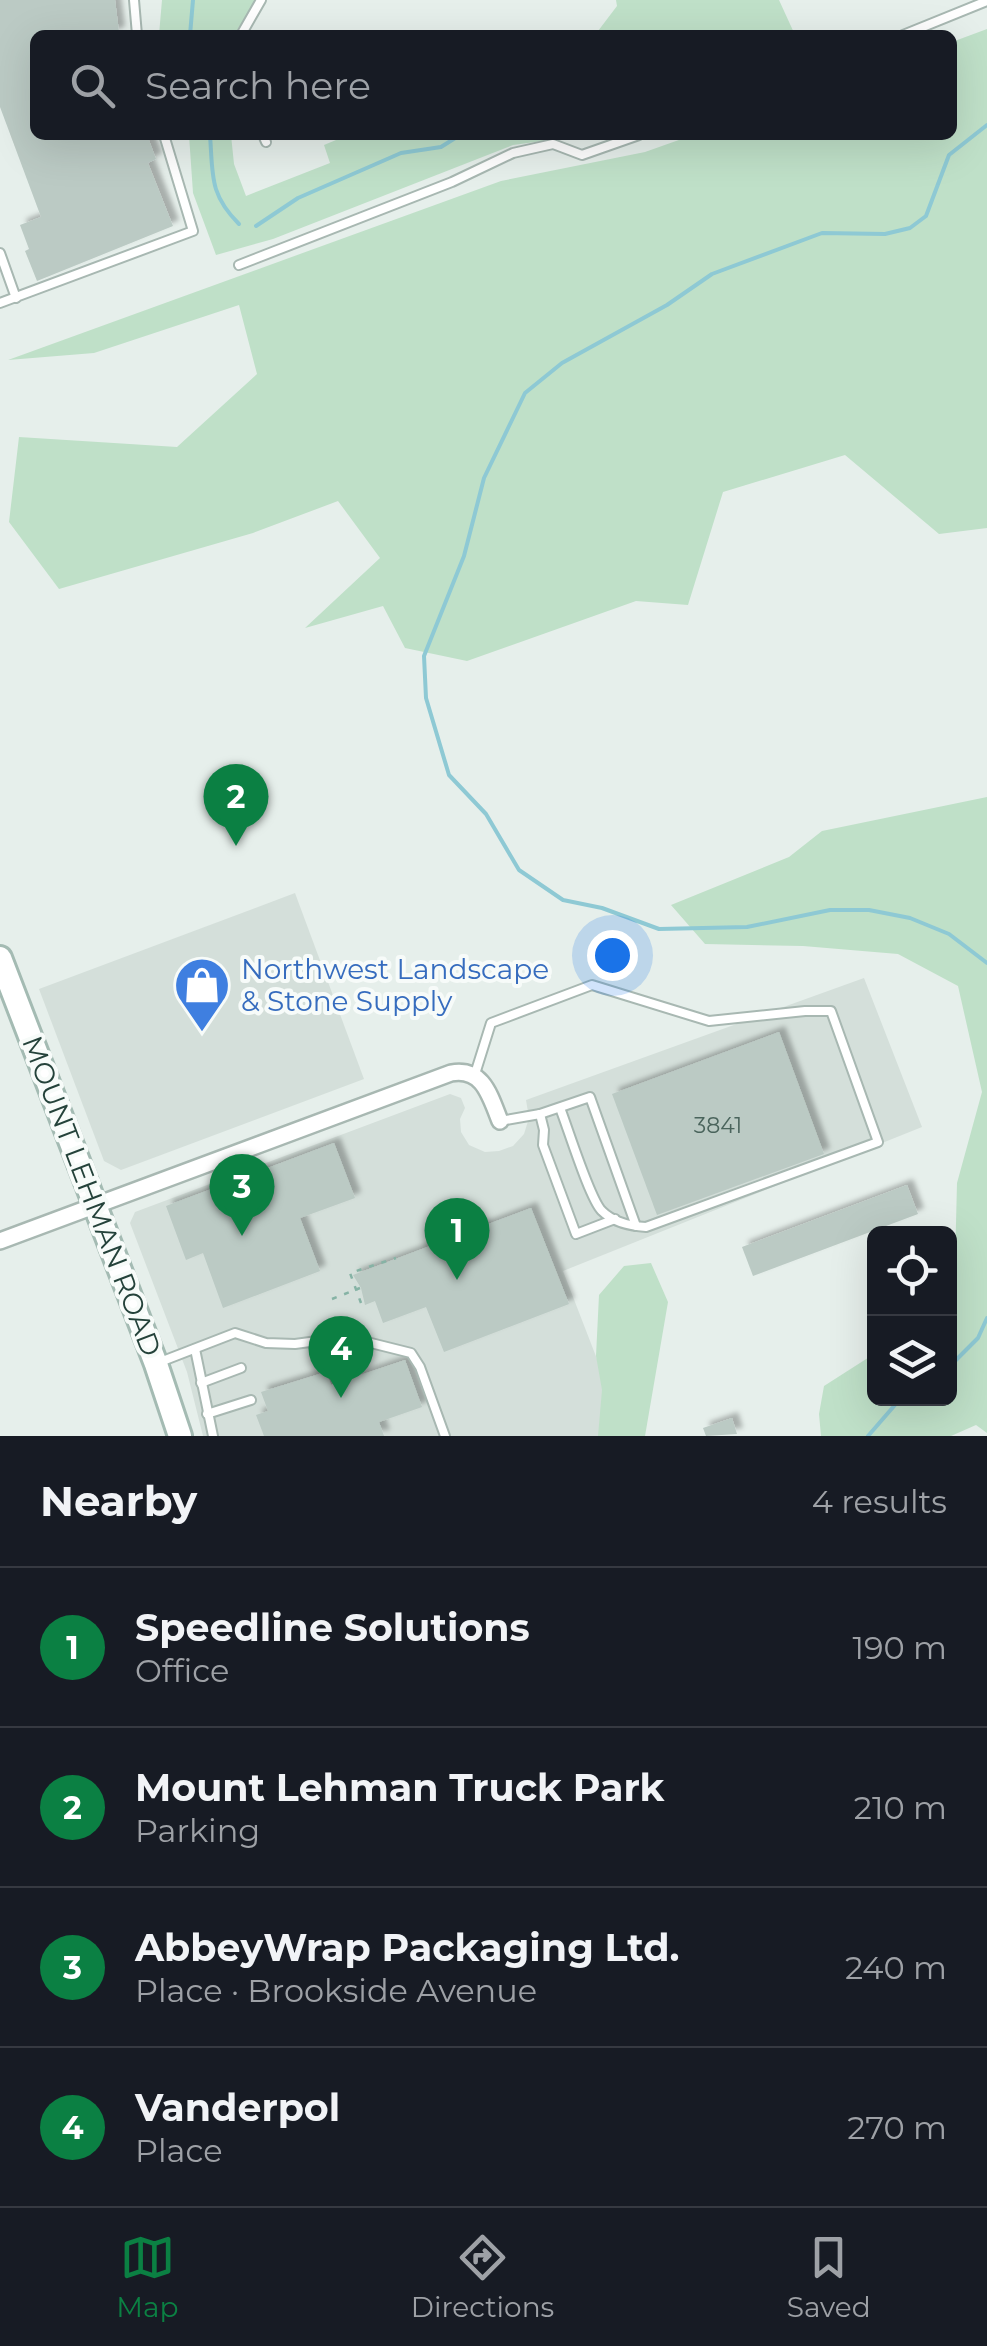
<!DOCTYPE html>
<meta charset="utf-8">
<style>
:root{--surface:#171b24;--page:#20242c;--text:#f1f3f6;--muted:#9ea1a6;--line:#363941;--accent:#0b8043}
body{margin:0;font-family:Montserrat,sans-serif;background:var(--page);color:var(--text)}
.controls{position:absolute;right:30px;bottom:30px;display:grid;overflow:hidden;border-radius:15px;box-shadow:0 10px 40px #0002}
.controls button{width:90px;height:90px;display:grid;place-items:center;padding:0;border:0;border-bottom:2px solid var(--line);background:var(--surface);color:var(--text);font:50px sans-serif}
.you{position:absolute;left:612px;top:955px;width:35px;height:35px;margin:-25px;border:8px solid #fff;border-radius:50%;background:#1a73e8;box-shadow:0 0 0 15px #1a73e833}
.badge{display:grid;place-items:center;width:65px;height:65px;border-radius:50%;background:var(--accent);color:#fff;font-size:32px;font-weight:700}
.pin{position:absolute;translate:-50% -82px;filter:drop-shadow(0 2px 5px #0008)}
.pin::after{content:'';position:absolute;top:52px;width:35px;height:30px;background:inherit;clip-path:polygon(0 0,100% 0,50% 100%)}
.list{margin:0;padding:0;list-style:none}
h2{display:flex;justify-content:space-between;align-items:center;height:130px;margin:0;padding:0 40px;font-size:42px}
h2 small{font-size:32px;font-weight:400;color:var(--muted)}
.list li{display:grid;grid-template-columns:65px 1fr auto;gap:30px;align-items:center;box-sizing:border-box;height:160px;padding:0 40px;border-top:2px solid var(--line)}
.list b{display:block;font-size:38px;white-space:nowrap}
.list p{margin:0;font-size:32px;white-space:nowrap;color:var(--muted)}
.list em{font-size:32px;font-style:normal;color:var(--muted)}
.icon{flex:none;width:55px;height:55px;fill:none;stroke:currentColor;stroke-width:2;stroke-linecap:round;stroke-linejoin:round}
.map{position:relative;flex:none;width:987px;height:1436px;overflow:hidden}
.search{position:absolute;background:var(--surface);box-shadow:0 10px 40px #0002;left:30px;right:30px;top:30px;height:110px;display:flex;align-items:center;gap:25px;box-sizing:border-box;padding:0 35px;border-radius:15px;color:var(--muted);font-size:38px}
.sheet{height:770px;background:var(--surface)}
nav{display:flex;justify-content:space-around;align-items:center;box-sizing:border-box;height:140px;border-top:2px solid var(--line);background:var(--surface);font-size:28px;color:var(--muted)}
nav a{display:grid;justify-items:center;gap:5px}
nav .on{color:var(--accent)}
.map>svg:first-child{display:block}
.built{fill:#d4dfda}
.green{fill:#bfe0c8}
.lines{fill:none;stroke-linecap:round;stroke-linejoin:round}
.stream{stroke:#8ec9d4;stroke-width:4}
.building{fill:#bbcac4;filter:url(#shadow)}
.lane-casing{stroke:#a8b8b2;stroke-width:12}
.street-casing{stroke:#a8b8b2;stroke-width:20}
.secondary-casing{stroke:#a4bbb3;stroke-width:28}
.path{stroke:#86b3a5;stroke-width:2.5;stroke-dasharray:5 8;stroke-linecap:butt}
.lane{stroke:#fff;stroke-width:8}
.street{stroke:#fff;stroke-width:15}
.secondary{stroke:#fff;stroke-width:22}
.labels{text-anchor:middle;stroke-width:8;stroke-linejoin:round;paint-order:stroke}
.number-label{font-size:22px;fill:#4a645c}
.shop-label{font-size:28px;fill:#366cbe;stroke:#f7fbf9;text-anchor:start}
.street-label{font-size:28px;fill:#24423a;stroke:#f7fbf9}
</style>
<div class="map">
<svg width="987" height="1436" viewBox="0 0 987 1436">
<defs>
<filter id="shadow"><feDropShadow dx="6" dy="-6" stdDeviation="2.5" flood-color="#0004"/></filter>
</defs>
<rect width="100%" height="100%" fill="#e6efeb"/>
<g class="built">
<path d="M295,893L364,1079L121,1170L104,1161L39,989Z"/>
<path d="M864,978L922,1127L563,1271L614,1403L606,1436H203L187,1372L130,1223L135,1212L450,1094L461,1098L465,1108L460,1119L461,1132L469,1145L485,1152L499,1151L513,1146L524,1134L529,1118L526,1100Z"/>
</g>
<g class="green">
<path d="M162,0H256L234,35H159Z"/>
<path d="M616,0H779L795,35H595L617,6Z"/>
<path d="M987,29V528L939,534L845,455L723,492L688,605L636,601L467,661L405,648L383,606L305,628L380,558L338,501L253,533L59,589L9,522L19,437L177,447L257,374L239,305L94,353L8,360L501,181L645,152L693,135H952V42Z"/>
<path d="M189,135H231L234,164L246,196L330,163L324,145L348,135H587L513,145L273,239L216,255L193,193Z"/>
<path d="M987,797V1433L976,1425L951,1436H821L819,1414L824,1386L874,1354V1398H950V1307L954,1304L957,1183L982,1092L958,986L898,954L803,946L705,944L671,905L789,857L822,831Z"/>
<path d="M651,1263L668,1302L645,1436H598L602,1390L596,1356L599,1295L624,1266Z"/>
</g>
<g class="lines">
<g class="stream">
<path d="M190,35L193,0"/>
<path d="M987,125L949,155L926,216L910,228L885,234L822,233L712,274L667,305L562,363L525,393L484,478L464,556L424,656L426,698L449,775L486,814L519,870L563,900L602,908L659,929L747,927L830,910H869L910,918L949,934L987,963"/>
<path d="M210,135C213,175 209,194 239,224"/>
<path d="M256,226L298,198L401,153L441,147L460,135"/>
<path d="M950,1366L978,1338L987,1318"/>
<path d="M868,1436L901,1398"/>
</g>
</g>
<g class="building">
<path d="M0,0H115L119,32L113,35H35V135H147L156,159L148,163L173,226L37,281L25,251L29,249L20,225L41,217L0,107Z"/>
<path d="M779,1032L824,1154L657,1215L612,1094Z"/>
<path d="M334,1143L355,1198L300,1218L320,1271L223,1308L203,1253L186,1260L166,1206Z"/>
<path d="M907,1185L918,1214L753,1276L742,1247Z"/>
<path d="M531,1208L569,1304L444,1352L426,1307L383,1323L375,1301L365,1305L361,1288L353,1275Z"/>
<path d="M405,1360L422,1407L379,1422L384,1436H264L256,1415L268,1411L261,1392L326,1372L331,1385Z"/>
<path d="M732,1418L737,1434L706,1436L703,1428Z"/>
</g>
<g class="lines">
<g class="lane-casing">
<g id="lane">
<path d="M134,0L137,35"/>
<path d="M241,35L261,0"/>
<path d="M903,35L987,1"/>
<path d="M263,135L266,142"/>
<path d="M0,253L16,298"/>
<path d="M239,265L452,182L513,153L553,144L582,155L639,135"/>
<path d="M0,303L193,231L164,135"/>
<path d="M475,1074L491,1023L592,985L709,1021L805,1011H831L878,1142L646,1227C630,1226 614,1223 602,1211C590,1200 568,1128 560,1108"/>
<path d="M540,1114L544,1130L543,1145L576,1234L615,1219"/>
<path d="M500,1121L540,1114L590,1097L636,1226"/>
<path d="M195,1349L213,1436"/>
<path d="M160,1362L235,1333L266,1343L295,1344L347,1337L411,1353L420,1367L445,1436"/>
<path d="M201,1383L241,1368"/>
<path d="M207,1414L251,1400"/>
</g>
</g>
<g class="street-casing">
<path id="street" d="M0,1241L451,1073C483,1067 490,1096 500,1121"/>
</g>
<g class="secondary-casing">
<path id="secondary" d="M0,958L156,1364L180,1436"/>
</g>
<g class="path">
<path d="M332,1299L360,1288"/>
<path d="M361,1303L350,1273L396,1258"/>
</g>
<use href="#lane" class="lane"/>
<use href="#street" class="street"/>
<use href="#secondary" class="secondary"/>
</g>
<defs>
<g id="shop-pin" transform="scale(2.875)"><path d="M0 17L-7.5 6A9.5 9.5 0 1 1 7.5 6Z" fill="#3f7fe0" stroke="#f7fbf9"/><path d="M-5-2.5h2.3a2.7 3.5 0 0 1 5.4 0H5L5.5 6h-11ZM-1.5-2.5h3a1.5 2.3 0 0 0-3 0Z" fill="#fff"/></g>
</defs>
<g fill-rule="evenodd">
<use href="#shop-pin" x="202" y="985"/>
</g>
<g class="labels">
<g class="number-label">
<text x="718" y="1133">3841</text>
</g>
<g class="shop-label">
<text x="241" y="979">Northwest Landscape<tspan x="241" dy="32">&amp; Stone Supply</tspan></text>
</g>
<g class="street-label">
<text transform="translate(92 1196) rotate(69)" y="10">MOUNT LEHMAN ROAD</text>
</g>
</g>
</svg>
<div class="controls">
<button><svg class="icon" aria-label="locate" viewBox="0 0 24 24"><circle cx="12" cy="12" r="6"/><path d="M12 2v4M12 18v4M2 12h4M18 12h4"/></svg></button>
<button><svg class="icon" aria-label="layers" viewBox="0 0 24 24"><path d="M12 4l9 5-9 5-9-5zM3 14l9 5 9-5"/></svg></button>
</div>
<div class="you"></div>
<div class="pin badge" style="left:457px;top:1280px">1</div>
<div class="pin badge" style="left:236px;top:846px">2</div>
<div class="pin badge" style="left:242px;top:1236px">3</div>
<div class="pin badge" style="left:341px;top:1398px">4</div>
<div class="search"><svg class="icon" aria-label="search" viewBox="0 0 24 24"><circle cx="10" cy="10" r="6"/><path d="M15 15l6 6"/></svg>Search here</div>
</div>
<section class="sheet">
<h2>Nearby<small>4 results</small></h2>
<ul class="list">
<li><span class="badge">1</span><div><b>Speedline Solutions</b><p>Office</p></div><em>190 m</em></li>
<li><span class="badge">2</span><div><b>Mount Lehman Truck Park</b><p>Parking</p></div><em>210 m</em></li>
<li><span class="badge">3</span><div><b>AbbeyWrap Packaging Ltd.</b><p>Place · Brookside Avenue</p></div><em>240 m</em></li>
<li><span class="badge">4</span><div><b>Vanderpol</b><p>Place</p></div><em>270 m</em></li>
</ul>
</section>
<nav>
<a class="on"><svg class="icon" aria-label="map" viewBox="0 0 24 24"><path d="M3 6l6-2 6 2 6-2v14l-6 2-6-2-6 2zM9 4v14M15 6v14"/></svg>Map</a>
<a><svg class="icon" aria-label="directions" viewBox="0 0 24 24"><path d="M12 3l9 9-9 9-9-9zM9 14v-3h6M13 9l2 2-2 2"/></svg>Directions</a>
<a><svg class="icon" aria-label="saved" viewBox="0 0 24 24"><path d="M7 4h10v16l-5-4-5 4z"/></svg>Saved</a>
</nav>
